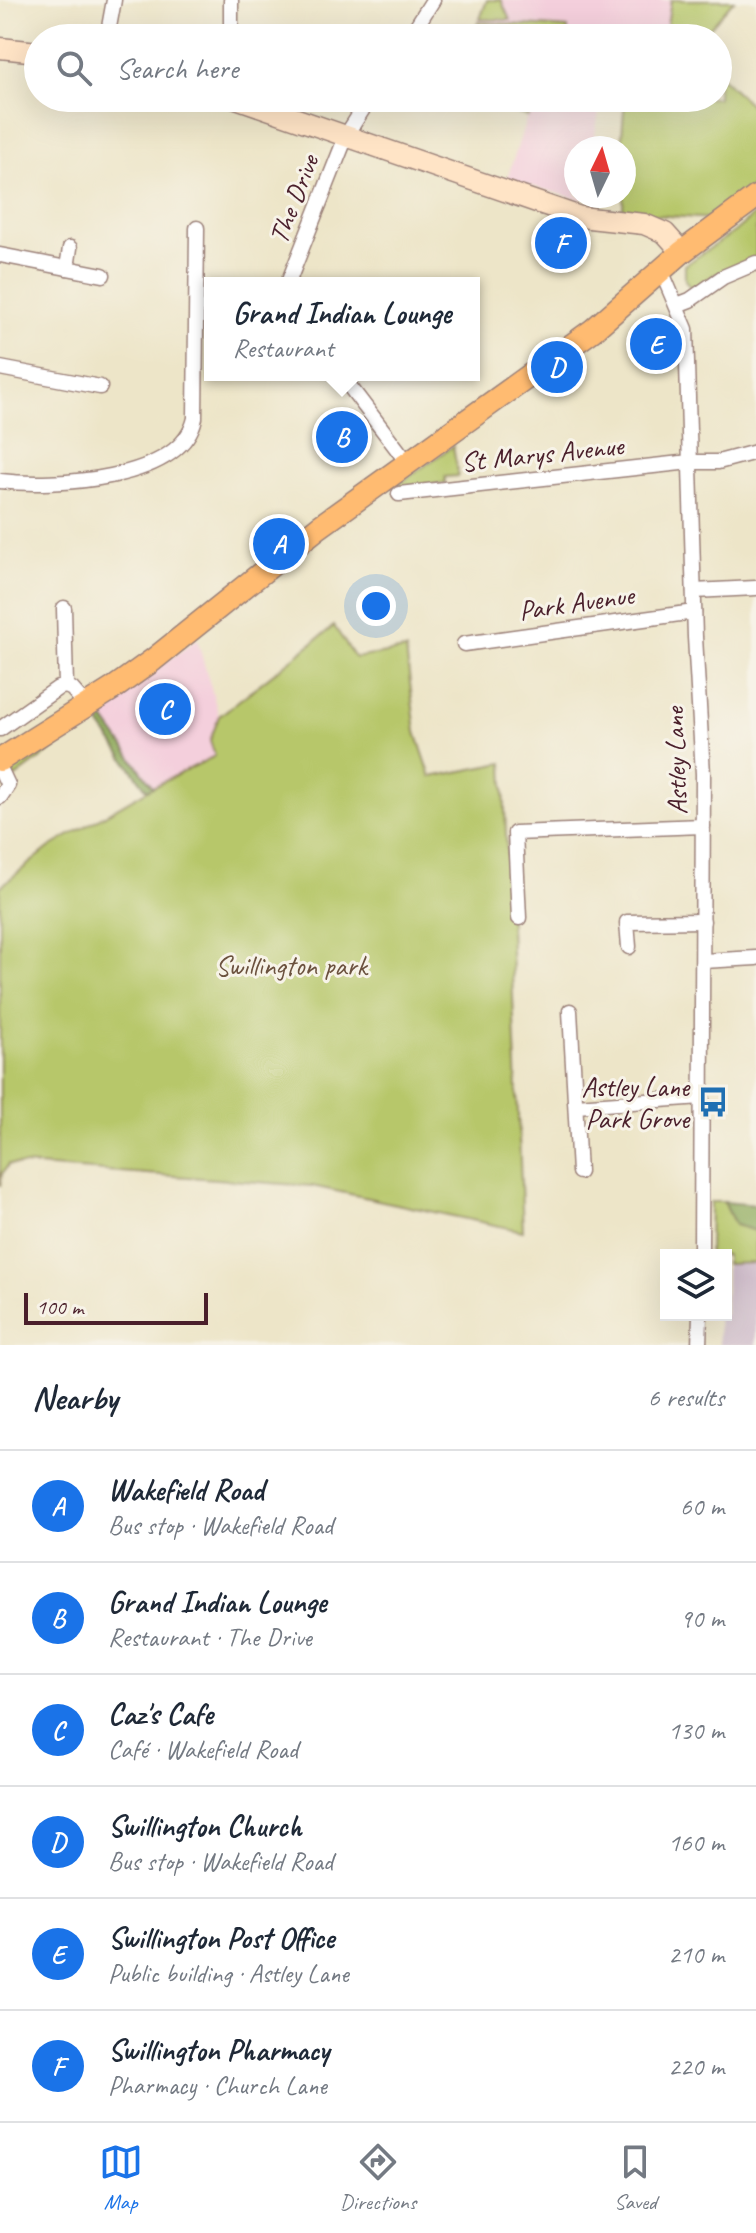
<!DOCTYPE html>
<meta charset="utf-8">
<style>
:root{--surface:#fff;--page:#f6f6f7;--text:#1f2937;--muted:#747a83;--line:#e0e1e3;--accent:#1a73e8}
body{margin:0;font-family:Caveat,sans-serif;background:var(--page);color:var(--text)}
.controls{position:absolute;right:24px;bottom:24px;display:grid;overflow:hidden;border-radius:0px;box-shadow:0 8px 32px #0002}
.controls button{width:72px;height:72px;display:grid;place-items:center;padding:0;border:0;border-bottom:2px solid var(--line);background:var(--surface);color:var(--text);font:40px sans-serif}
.compass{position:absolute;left:564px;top:136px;width:72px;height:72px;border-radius:50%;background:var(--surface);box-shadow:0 8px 32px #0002;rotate:5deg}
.scale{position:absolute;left:24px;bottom:20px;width:184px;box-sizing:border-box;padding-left:8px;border:4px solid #4a1f2b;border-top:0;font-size:22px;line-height:28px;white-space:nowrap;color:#4a1f2b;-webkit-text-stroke:6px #f7f3e8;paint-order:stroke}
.you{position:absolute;left:376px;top:606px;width:28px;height:28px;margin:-20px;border:6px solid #fff;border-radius:50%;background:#1a73e8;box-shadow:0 0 0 12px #1a73e833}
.badge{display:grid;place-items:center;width:52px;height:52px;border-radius:50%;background:var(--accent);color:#fff;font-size:26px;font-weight:700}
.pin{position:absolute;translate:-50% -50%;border:4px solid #fff;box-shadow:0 2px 8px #0006}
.popup{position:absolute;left:204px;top:277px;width:276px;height:104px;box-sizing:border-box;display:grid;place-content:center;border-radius:0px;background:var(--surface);filter:drop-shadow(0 2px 6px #0005);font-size:26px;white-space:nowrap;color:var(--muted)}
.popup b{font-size:30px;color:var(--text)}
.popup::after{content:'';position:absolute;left:50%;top:100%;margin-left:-16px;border:16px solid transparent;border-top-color:var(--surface)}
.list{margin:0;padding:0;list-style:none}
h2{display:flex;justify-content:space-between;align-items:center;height:104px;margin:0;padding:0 32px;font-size:34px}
h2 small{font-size:26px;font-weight:400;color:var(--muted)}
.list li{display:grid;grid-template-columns:52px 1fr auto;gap:24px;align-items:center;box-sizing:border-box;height:112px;padding:0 32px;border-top:2px solid var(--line)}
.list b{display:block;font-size:30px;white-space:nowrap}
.list p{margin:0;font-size:26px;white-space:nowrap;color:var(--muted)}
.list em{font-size:26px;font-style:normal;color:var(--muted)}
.icon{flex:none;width:44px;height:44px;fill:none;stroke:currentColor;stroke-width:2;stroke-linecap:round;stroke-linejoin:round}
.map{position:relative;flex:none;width:756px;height:1345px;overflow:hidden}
.search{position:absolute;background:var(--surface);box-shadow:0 8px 32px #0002;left:24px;right:24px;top:24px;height:88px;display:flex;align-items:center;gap:20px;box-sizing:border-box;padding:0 28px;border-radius:44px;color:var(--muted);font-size:30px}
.sheet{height:776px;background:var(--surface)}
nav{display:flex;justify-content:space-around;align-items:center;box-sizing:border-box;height:112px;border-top:2px solid var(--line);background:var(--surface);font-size:22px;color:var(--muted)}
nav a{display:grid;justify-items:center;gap:4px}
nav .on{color:var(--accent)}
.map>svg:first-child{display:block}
.built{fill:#f4cfdc}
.industrial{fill:#d0bdcc}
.green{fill:#b7c76a;stroke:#80734a;stroke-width:2}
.forest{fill:#91ac5e;stroke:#6e6644;stroke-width:2}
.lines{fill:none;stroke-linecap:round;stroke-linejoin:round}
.street-casing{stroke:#9c827a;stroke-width:17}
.secondary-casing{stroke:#9c827a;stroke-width:23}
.primary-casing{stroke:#9c827a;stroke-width:25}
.street{stroke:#fff;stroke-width:14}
.secondary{stroke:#ffe4c6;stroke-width:20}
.primary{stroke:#ffbb71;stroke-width:22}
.labels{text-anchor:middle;stroke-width:6;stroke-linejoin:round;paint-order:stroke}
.street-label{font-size:28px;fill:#4a1f2b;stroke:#f7f3e8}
.park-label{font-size:28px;fill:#6b513e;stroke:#f7f3e8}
.poi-label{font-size:28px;fill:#4a1f2b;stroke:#f7f3e8;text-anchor:end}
</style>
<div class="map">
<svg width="756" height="1345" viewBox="0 0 756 1345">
<rect width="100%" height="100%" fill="#f7f3e8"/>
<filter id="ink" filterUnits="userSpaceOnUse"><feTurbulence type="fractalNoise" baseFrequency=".0125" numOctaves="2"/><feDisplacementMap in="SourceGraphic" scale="16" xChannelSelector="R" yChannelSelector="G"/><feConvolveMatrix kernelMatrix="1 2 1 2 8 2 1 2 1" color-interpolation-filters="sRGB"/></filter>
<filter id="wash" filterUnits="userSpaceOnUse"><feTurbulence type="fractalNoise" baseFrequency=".006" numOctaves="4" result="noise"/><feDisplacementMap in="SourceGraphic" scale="32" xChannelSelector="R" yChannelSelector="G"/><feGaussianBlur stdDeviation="1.8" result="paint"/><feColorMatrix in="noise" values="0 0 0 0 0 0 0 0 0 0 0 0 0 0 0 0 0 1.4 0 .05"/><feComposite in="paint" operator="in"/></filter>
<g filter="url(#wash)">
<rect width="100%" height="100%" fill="#ede5c8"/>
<g class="built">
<path d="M487,0H671L665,38H471Z"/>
<path d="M472,98H602L592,148H576V196H583L582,200L507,179L527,117Z"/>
<path d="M197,639L219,716L210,741L216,756L153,787L99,712Z"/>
</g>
<path class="industrial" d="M756,1263V1345H719L718,1315H726V1264Z"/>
<g class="green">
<path d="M487,0H501L510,20L480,19Z"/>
<path d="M671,0H734L701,38H665Z"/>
<path d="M478,22L568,28V38H471Z"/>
<path d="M718,74L756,110V184L713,219L623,213L624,148H621L625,98H718Z"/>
<path d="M472,98H537L528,117Z"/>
<path d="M756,213V259L714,275L694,288L689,286L685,280V265L734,232Z"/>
<path d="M453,446L458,476L445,477V483L397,488L396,486Z"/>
<path d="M334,626L355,658L406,650L416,732L431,777L503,763L523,1231L312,1186L9,1164L2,1174L0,1186V887L50,847L153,787L215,756L210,741L219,716Z"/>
<path d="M50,743L57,746L14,778L12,771L14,766Z"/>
<path d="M710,1202H724L735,1225L756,1231V1263L726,1264V1255H709Z"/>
</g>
<g class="forest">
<path d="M99,712L153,787L147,790L95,718L94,716Z"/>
<path d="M724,1202L756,1205V1231L735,1225Z"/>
</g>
</g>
<g filter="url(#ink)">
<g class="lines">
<g class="street-casing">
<g id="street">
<path d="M107,38L114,0"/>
<path d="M231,38V0"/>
<path d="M409,38L433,0"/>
<path d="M0,255L103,275"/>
<path d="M67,268L70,248"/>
<path d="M661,270L686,329L695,637L703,774L701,1255"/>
<path d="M288,283L347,134L370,98"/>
<path d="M677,305L690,300L723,277L756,263"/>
<path d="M0,368L100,387"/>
<path d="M341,375L407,462"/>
<path d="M0,481C52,487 181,482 195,418L197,228"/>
<path d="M399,494L690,462H718L756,452"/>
<path d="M694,591L756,588"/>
<path d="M64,608L66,686L72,689L86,705"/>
<path d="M464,644L694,612"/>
<path d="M0,729L58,688L66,686"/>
<path d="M0,768L8,785L0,797"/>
<path d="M519,918L515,833L703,826"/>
<path d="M629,947L627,922L703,921"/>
<path d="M703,961L756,958"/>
<path d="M570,1011L579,1172"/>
<path d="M576,1106L702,1097"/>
<path d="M699,1345L700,1315"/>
</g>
</g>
<g class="secondary-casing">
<g id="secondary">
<path d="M0,48L38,52"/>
<path d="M236,98L580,217L644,224L665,233L682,252"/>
</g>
</g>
<g class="primary-casing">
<path id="primary" d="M0,760L114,688L153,660L319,527L593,330L682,252L756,197"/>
</g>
<use href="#street" class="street"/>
<use href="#secondary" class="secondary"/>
<use href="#primary" class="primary"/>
</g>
</g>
<defs>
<g id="bus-bare" transform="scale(2.4)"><path d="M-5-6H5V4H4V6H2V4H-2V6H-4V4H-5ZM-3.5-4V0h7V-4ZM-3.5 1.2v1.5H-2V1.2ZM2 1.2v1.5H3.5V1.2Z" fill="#1f6fb2" stroke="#f7f3e8" stroke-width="2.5" paint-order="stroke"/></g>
</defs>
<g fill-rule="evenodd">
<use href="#bus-bare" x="713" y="1102"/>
</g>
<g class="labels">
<g class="street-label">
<text transform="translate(293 199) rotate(-69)" y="10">The Drive</text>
<text transform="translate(542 453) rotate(-6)" y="10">St Marys Avenue</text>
<text transform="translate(576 602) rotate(-8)" y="10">Park Avenue</text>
<text transform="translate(675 761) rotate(-92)" y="10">Astley Lane</text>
</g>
<g class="park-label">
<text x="291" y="975">Swillington park</text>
</g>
<g class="poi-label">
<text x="689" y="1096">Astley Lane<tspan x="689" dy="32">Park Grove</tspan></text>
</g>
</g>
</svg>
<div class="controls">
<button><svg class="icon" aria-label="layers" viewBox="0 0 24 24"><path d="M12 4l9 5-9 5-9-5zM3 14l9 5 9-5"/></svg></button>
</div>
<svg class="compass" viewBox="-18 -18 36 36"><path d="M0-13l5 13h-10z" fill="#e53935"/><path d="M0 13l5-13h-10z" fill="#747a83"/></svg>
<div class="scale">100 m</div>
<div class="you"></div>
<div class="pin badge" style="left:279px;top:544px">A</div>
<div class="pin badge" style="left:342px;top:437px">B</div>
<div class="popup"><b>Grand Indian Lounge</b>Restaurant</div>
<div class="pin badge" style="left:165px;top:709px">C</div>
<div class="pin badge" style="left:557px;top:367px">D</div>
<div class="pin badge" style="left:656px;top:344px">E</div>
<div class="pin badge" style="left:561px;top:243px">F</div>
<div class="search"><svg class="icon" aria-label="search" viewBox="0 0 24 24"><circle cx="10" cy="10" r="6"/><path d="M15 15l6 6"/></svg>Search here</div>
</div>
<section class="sheet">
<h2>Nearby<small>6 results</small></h2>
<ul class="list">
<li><span class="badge">A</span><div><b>Wakefield Road</b><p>Bus stop · Wakefield Road</p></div><em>60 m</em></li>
<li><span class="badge">B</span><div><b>Grand Indian Lounge</b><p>Restaurant · The Drive</p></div><em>90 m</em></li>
<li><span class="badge">C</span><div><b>Caz's Cafe</b><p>Café · Wakefield Road</p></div><em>130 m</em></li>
<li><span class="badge">D</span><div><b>Swillington Church</b><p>Bus stop · Wakefield Road</p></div><em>160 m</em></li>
<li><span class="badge">E</span><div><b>Swillington Post Office</b><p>Public building · Astley Lane</p></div><em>210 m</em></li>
<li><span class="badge">F</span><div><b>Swillington Pharmacy</b><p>Pharmacy · Church Lane</p></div><em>220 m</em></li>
</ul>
</section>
<nav>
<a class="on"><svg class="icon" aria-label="map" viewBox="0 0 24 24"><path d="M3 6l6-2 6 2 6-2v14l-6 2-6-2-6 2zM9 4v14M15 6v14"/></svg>Map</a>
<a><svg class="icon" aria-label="directions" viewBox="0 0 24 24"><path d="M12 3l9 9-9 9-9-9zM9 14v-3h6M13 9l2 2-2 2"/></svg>Directions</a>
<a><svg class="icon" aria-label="saved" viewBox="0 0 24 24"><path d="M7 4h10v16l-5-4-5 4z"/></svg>Saved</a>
</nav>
